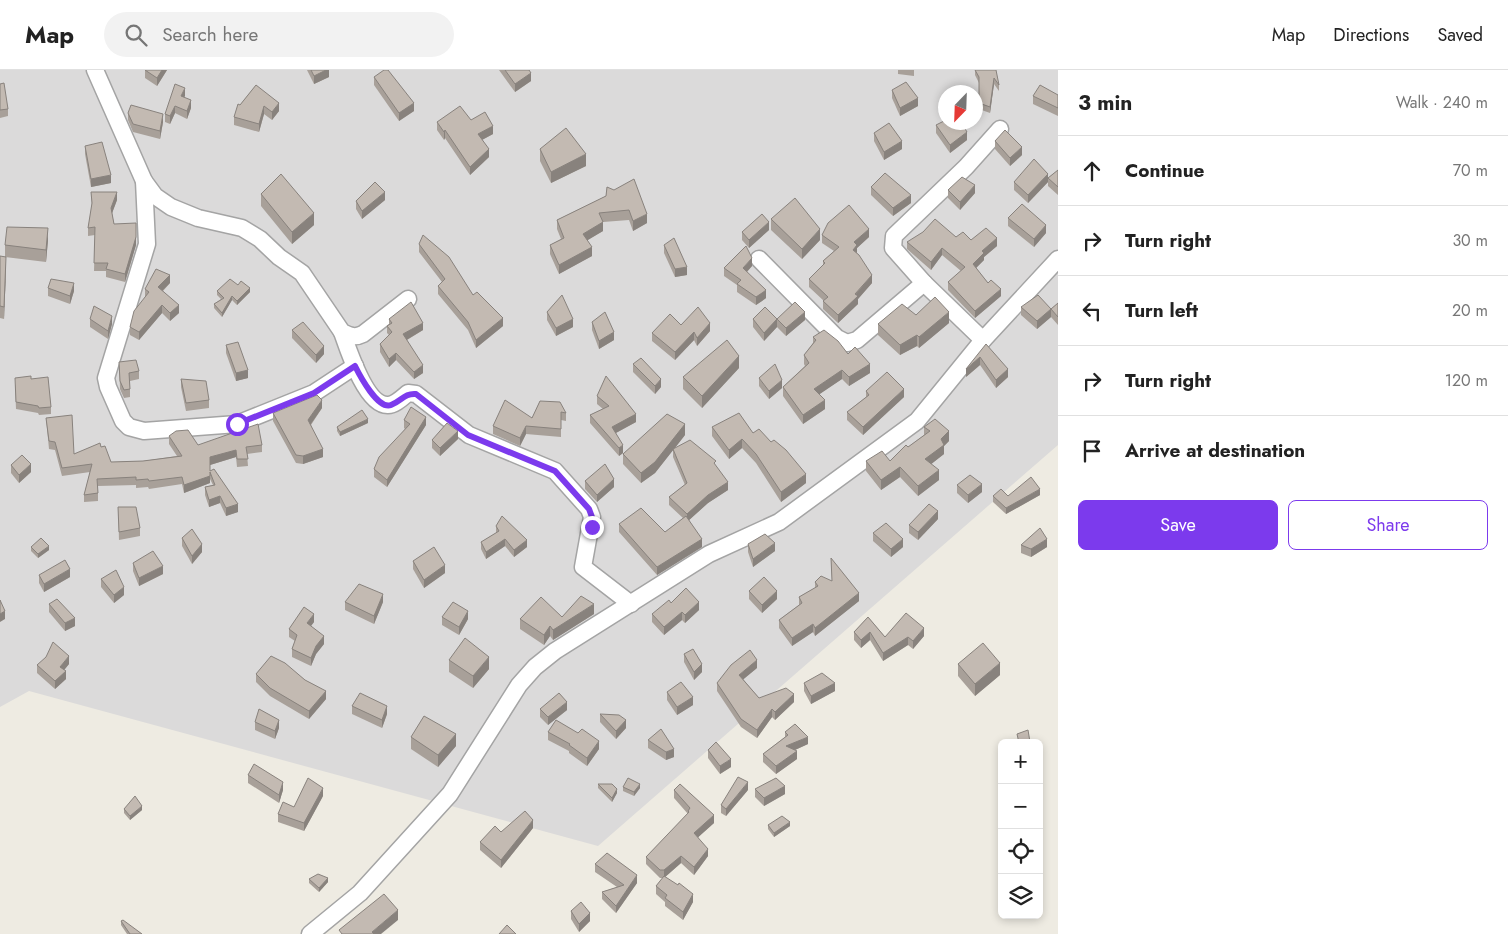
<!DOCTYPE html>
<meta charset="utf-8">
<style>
:root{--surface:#fff;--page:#f2f2f2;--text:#222;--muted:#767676;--line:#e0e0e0;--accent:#7c3aed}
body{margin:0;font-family:Jost,sans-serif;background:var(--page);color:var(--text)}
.controls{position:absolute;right:15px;bottom:15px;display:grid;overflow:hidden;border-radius:8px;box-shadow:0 2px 8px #0003}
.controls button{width:45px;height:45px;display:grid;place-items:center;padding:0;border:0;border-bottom:1px solid var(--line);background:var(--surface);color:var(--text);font:25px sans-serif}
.compass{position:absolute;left:938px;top:15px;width:45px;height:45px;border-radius:50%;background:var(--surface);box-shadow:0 2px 8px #0003;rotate:203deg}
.stop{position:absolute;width:15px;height:15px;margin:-11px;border:4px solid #7c3aed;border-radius:50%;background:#fff}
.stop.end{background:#7c3aed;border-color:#fff;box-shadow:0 1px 5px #0008}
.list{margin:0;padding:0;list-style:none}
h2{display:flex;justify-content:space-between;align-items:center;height:65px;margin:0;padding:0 20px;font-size:21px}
h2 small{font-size:16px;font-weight:400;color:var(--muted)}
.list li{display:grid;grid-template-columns:32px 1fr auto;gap:15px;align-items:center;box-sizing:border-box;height:70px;padding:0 20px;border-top:1px solid var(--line)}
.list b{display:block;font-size:19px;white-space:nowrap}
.list em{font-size:16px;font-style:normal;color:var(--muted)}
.actions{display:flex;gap:10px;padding:15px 20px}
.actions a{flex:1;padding:11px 0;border:1px solid var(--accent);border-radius:8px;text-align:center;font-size:18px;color:var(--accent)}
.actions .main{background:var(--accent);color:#fff}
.icon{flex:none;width:28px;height:28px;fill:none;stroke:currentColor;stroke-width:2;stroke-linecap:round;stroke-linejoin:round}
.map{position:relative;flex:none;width:1058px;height:864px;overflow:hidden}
header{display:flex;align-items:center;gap:30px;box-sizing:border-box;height:70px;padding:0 25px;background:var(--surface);border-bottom:1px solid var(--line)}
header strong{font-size:24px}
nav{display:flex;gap:28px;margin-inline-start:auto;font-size:18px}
.search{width:350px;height:45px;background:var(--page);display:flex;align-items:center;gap:12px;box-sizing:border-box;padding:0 18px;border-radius:28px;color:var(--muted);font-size:19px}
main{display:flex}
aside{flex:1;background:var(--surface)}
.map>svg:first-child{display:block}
.residential{fill:#dbdada;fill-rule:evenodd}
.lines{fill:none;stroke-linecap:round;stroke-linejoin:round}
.minor-casing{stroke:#a4a4a4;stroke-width:19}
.minor{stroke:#fff;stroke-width:16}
.wall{fill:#a8a099}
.shaded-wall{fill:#88827d}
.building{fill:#c3bab2;stroke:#88827d}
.route{stroke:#7c3aed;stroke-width:6}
</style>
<header>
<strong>Map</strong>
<div class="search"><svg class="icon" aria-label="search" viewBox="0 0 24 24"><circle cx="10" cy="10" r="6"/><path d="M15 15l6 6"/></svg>Search here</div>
<nav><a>Map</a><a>Directions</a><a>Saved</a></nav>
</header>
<main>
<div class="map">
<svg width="1058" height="864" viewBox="0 0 1058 864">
<rect width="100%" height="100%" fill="#eeebe2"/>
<path class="residential" d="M0,0H1058V375L598,776L29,621L0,637ZM946,22H976V52H946Z"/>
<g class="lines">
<g class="minor-casing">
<g id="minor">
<path d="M95,0L144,111L155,126L171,137L198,148L242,158L260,169L279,187L302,203L342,262C350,266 355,268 363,264L408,229"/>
<path d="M144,111L147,174L106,308L108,317L123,351L129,357L144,361L237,354L314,323L355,296"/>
<path d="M759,189L837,268L847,273L857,270L924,213"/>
<path d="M342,262C348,279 366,336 388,335C395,335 403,327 408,323L416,324L469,365L555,401L589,439L592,447L583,497L631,534"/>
<path d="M983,270L924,213L893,178L894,166L966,97L1000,59"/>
<path d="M310,864L360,823L450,724L519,615L535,597L555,581L709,484L779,452L917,351L983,270L1058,189"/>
</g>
</g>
<use href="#minor" class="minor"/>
</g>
<g class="wall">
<path d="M145,0H167L157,16L145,8Z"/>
<path d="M307,0H329V7L314,14Z"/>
<path d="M499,0H529L531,11L515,22Z"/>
<path d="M898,0H914V6L898,4Z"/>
<path d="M975,0H996L999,15V21L994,14L990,43L979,39V13L975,5Z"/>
<path d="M374,7L414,41L399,51L374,15Z"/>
<path d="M0,14L8,39V46L0,48Z"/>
<path d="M256,15L279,41L272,50L264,44L259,62L234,55V47L240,35Z"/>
<path d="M892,20L918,36L900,46L892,28Z"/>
<path d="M1058,25V46L1033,34V26Z"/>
<path d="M185,26L184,27L191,38L187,49L175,43L170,54L165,52V44Z"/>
<path d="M128,43L163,52L160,69L133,62L128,50Z"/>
<path d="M471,50L493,64L482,70L489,87L470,105L445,68L444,70L437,60V52Z"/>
<path d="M936,55L967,70L950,83L936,63Z"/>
<path d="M874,63L902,79L884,90L874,71Z"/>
<path d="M995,71L1022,85L1010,96L995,79Z"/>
<path d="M85,76L111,113L91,117L85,84Z"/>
<path d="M540,79L586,96L551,113L540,91Z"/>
<path d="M1058,100V125L1048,116V112L1028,133L1014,120V112L1048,108Z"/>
<path d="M607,117L647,153L633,161L629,150L603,152V161L587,170L592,186L559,204L550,184V175L561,169L557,159V150L606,126Z"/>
<path d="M871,117L911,133L893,146L871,125Z"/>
<path d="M948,120L975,123L960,140L948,128Z"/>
<path d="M91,122L117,130L112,143L114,154L136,175L125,212L106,207V201H94L95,165L88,166V158L92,136Z"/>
<path d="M261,124L314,155L292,174L261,136Z"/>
<path d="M385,130L362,149L356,139V131Z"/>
<path d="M1008,148L1046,163L1034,177L1008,156Z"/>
<path d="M771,149L820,170L802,189L771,160Z"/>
<path d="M769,160L749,178L742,170V162Z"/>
<path d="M822,165L869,167L857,178V183L872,213L858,229V234L838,253L823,239V231H824L809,217V209L823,195V191L834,181L822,173Z"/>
<path d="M956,167L997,176L984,187V190L976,198L988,213L1001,226L975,248L948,220V212L961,201L942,185L931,200L907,179V172Z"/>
<path d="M48,170L46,192L5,187V175Z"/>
<path d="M419,174L473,225L503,256L476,278L468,260L438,224V216L442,212L419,182Z"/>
<path d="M664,175L687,205L675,207L664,183Z"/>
<path d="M0,186L6,199L4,249L0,248Z"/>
<path d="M752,196L747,202L766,228L762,231L756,235L737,222V215L724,206V198Z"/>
<path d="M170,213L163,221L179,243L170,251L162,243L139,270L130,265V257L145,227V219Z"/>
<path d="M48,218L74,221L70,234L48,226Z"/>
<path d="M217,221L250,222L237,235L232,230L222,247L214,238V234L221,229L217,225Z"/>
<path d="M1058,233V255L1051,247L1037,259L1021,245V237L1051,239Z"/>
<path d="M547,242L573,257L556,266L547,250Z"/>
<path d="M916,245L949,253L919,278L917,276L900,285L878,265V254Z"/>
<path d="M90,249L112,254L108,269L90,257Z"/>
<path d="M389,249L423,260L407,270L423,303L414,309L396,290L389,297L380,282V274L389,265L387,263V256L389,255Z"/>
<path d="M753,249H777L805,250L786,266L777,257L764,271L753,257Z"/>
<path d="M592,252L614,270L599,279L592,260Z"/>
<path d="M681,255L710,261L697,276L694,270L675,290L652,271V263Z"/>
<path d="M292,260L324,284L316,293L292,268Z"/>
<path d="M813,267L848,284L870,303L849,316L842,309L819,324L825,339L803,354L783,326V317L805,296L804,294V285L813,273Z"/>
<path d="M986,274L1008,307L996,318L980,295L966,307Z"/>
<path d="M226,275L248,308L236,311L226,283Z"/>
<path d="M119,292L139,301V309L130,311V327L124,328L120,319Z"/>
<path d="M633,294L661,317L655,324L633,302Z"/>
<path d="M739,298L702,338L683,319V307Z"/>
<path d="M759,308L782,318L769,329L759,316Z"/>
<path d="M31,309L51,337V344L39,345L38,343L16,339L15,315Z"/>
<path d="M181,309L209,330V338L186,341L181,317Z"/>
<path d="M866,321L904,327L863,365L847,350V342L866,327Z"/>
<path d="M597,326L636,352L616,363L623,383L619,386L590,353V345L603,339L597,334Z"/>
<path d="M540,331L566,343V351L561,350V367L526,364L520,376L493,364V356L532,348Z"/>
<path d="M322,338L311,355L323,387L303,394L296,393L273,351V343Z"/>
<path d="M46,348L74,384L101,377L111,392L143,391L177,386L169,374V366L198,375H262V382L247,384L248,396L237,397L236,387L210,395V401L238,442L226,446L220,433L209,437L205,425V417L213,415L210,409V413L184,423L182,414L149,419L148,417L136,418V415L98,416V431L84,432V425L90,402L62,406L55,380L49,379Z"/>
<path d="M404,350L426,355L387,417L374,407V399L405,359L404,358Z"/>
<path d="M368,353L340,366L337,361V357Z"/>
<path d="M712,357L753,363L806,413L781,432L756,393L742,378L729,389L712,366Z"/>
<path d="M924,357L949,371L944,376V384L931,394L939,410L918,426L900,407L881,420L866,401V391H890L924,365Z"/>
<path d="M685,365L675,378L716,396L728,420L708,433L689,450L702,477L657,505L619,462V454L665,462L683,448L669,435V427L685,415L673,387V380L655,403L641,413L623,394V384Z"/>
<path d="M458,369L440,386L432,378V370Z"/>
<path d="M11,395L31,402L19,413L11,403Z"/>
<path d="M585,411L614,417L597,432L585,419Z"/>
<path d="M957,415L982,422L968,433L957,423Z"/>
<path d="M1040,425L1006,444L993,432V426Z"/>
<path d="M118,437L140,458V466L119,470Z"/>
<path d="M938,449L918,470L909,463V455Z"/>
<path d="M496,456L527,477L514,487L505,476L486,489L481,479V472L496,463Z"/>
<path d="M873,463L903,477L891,487L873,471Z"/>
<path d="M182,468L202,482L192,494L182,476Z"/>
<path d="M748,474L775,481L753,497L748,482Z"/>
<path d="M1021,475L1047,477L1031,487L1021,483Z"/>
<path d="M31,477L49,480L38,488L31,481Z"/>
<path d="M831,488L859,531L815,566L813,562L792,576L779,558V550L799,535V527L815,518V512L832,511Z"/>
<path d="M413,491L445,503L424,518L413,499Z"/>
<path d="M133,493L163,504L139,516L133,501Z"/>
<path d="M39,505L70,507L44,522L39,513Z"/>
<path d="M101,509L124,525L114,533L101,517Z"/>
<path d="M749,521L777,529L762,543L749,529Z"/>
<path d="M345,532H383L374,554L345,540Z"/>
<path d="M671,533L699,540L685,553L682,550L664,565L652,552V544Z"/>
<path d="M49,534L75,556L65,561L49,542Z"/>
<path d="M594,544L553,570L550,566L544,575L520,559V549Z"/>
<path d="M442,547L468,549L459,565L442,555Z"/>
<path d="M868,547L885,567L924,566L913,579L908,575L883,591L870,570L861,578L854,570V562Z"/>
<path d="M314,552L311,556L324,574L316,584L311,596L292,587V579L295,571L289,567V559Z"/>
<path d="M684,584L702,602L694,610L684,592Z"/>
<path d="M449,590L489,599L473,618L449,602Z"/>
<path d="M69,594L64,600L66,609L55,619L37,603V595Z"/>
<path d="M958,594L1000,605L975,626L958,606Z"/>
<path d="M757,598L743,609L759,628L794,632L775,650L772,647L757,668L741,657L717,621V613Z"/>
<path d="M256,604L326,629L309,649L270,626L256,612Z"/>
<path d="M804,613L835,621L811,634L804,621Z"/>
<path d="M667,622L693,635L677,645L667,630Z"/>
<path d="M352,636L387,644L382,658L352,644Z"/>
<path d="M540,639L567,640L548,655L540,647Z"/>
<path d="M600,644L626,658L616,669L600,652Z"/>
<path d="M255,652L279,658L275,669L255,660Z"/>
<path d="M548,662L599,679L587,696L569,683V681L548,670Z"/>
<path d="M785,662L808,674L795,680L797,689L776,704L763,692V684L785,667Z"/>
<path d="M411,667L456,676L438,697L411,679Z"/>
<path d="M648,670L674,687L666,690L648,678Z"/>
<path d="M708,680L731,697L720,704L708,688Z"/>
<path d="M248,705L283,720L279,733L248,713Z"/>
<path d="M598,714L617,723L612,732L598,718Z"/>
<path d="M623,717L640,718L634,726L623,721Z"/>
<path d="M755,719L785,724L764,736L755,727Z"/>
<path d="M674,720L714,753L698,767L708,786L694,805L681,793L665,807L693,832L683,850L665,836V832L656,824V816L663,808H660L646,794V787L688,744L674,728Z"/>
<path d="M748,720L726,746L721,743V735Z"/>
<path d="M323,726L304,761L278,752V744Z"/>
<path d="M124,739L142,740L130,750L124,743Z"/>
<path d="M768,755L790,756L774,767L768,759Z"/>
<path d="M533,758L501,798L480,780V772L501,762Z"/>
<path d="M595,794L637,813L616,843L602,829V822L617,817L595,802Z"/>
<path d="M309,809L328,812L319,822L309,813Z"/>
<path d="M571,841L590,851L579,862L571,849Z"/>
<path d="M121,851L142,864H127L121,855Z"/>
</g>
<g class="shaded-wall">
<path d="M162,0H167L157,16V8Z"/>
<path d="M326,0H329V7L314,14V6Z"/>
<path d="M531,3V11L515,22V14Z"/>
<path d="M994,8V14L990,43V37Z"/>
<path d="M185,18V26L181,34V26Z"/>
<path d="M918,28V36L900,46V38Z"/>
<path d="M191,30V38L187,49V41Z"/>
<path d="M279,33V41L272,50V42Z"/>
<path d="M414,33V41L399,51V43Z"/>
<path d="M175,36V43L170,54V46Z"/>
<path d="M264,36V44L259,62V54Z"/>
<path d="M163,44V52L160,69V61Z"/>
<path d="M493,56V64L478,72V64Z"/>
<path d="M445,60V68L444,70V62Z"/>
<path d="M967,62V70L950,83V75Z"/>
<path d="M902,71V79L884,90V82Z"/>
<path d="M1022,77V85L1010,96V88Z"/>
<path d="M489,79V87L470,105V97Z"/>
<path d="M586,84V96L551,113V102Z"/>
<path d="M1048,104V112L1028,133V125Z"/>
<path d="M111,105V113L91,117V109Z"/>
<path d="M975,115V123L960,140V132Z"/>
<path d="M117,122V130L111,146V138Z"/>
<path d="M385,122V130L362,149V141Z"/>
<path d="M911,125V133L893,146V138Z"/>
<path d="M314,143V155L292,174V162Z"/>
<path d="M647,144V153L633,161V151Z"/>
<path d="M603,152V161L583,173V164Z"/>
<path d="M769,152V160L749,178V170Z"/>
<path d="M136,153V175L125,212V204Z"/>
<path d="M1046,155V163L1034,177V169Z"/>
<path d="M48,158V170L46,192V180Z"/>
<path d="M820,159V170L802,189V179Z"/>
<path d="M869,159V167L857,178V183L853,180L854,172Z"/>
<path d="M997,168V176L984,187V190L973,201V194L982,181Z"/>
<path d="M592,177V186L559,204V195Z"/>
<path d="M942,178V185L931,200V192Z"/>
<path d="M6,187V199L4,249V237Z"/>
<path d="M752,188V196L743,206V198Z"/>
<path d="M687,197V205L675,207V199Z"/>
<path d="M170,205V213L158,225V217Z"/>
<path d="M872,205V213L858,229V234L838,253V245Z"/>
<path d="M74,213V221L70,234V226Z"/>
<path d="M250,218V222L237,235V231Z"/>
<path d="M1001,219V226L975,248V241Z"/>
<path d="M766,220V228L762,231L756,235V227Z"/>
<path d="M232,226V230L222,247V243Z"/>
<path d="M162,235V243L139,270V262Z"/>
<path d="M179,235V243L170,251V243Z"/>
<path d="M1051,239V247L1037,259V251Z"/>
<path d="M805,242V250L786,266V258Z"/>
<path d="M949,242V253L919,278V267Z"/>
<path d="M112,246V254L108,269V261Z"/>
<path d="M503,248V256L476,278V270Z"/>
<path d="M573,249V257L556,266V258Z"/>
<path d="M777,249V257L764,271V263Z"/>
<path d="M423,253V260L403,272V264Z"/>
<path d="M710,253V261L697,276V268Z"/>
<path d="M614,262V270L599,279V271Z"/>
<path d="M694,262V270L675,290V282Z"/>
<path d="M917,265V276L900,285V275Z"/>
<path d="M324,276V284L316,293V285Z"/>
<path d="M396,283V290L389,297V289Z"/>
<path d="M739,286V298L702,338V326Z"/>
<path d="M980,287V295L966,307V299Z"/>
<path d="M870,294V303L849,316V307Z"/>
<path d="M423,295V303L414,309V302Z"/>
<path d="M1008,299V307L996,318V310Z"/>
<path d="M248,300V308L236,311V303Z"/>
<path d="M842,300V309L814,328V319Z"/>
<path d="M661,309V317L655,324V316Z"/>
<path d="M782,310V318L769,329V321Z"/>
<path d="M904,319V327L863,365V357Z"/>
<path d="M322,330V338L308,358V350Z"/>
<path d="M825,330V339L803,354V345Z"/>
<path d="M636,344V352L612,365V357Z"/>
<path d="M426,347V355L387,417V410Z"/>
<path d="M368,349V353L340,366V362Z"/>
<path d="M685,354V365L655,403L641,413V403Z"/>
<path d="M526,356V364L520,376V368Z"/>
<path d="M458,361V369L440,386V378Z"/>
<path d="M949,361V371L944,376V384L925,399V389L941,369Z"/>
<path d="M742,369V378L729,389V380Z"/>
<path d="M623,375V383L619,386V378Z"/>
<path d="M323,379V387L303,394V386Z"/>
<path d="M236,380V387L210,395V387Z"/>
<path d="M31,394V402L19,413V405Z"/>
<path d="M900,397V407L881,420V410Z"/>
<path d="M939,400V410L918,426V416Z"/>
<path d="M806,404V413L781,432V422Z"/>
<path d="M210,406V413L184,423V415Z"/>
<path d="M614,409V417L597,432V425Z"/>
<path d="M728,412V420L708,433L687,452V444L708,425Z"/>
<path d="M982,414V422L968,433V425Z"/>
<path d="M1040,419V425L1006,444V438Z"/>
<path d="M220,426V433L209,437V430Z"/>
<path d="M238,434V442L226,446V438Z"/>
<path d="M938,441V449L918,470V462Z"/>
<path d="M505,469V476L486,489V482Z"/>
<path d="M702,469V477L657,505V497Z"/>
<path d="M903,469V477L891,487V479Z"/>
<path d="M1047,469V477L1031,487V479Z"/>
<path d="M527,470V477L514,487V480Z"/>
<path d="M775,473V481L753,497V489Z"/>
<path d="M202,474V482L192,494V486Z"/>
<path d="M49,476V480L38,488V484Z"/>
<path d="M445,495V503L424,518V510Z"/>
<path d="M163,496V504L139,516V508Z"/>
<path d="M70,499V507L44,522V514Z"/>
<path d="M124,517V525L114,533V525Z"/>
<path d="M777,521V529L762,543V535Z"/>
<path d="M859,523V531L815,566V558Z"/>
<path d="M383,524V532L374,554V546Z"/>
<path d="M699,532V540L685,553V545Z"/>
<path d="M594,534V544L553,570V560Z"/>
<path d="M5,541V549L0,552V544Z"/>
<path d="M468,541V549L459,565V557Z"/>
<path d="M682,542V550L664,565V557Z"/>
<path d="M314,544V552L307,561V553Z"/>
<path d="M75,548V556L65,561V553Z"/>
<path d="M813,554V562L792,576V568Z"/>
<path d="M550,556V566L544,575V565Z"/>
<path d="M924,558V566L913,579V571Z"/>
<path d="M870,562V570L861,578V570Z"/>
<path d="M324,566V574L316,584L311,596V588L316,576Z"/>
<path d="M908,567V575L883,591V583Z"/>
<path d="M69,586V594L60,605V597Z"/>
<path d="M489,587V599L473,618V606Z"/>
<path d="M757,590V598L739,613V605Z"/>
<path d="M1000,593V605L975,626V614Z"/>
<path d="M702,594V602L694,610V602Z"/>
<path d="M66,601V609L55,619V611Z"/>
<path d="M835,613V621L811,634V626Z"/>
<path d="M326,621V629L309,649V641Z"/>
<path d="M794,624V632L775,650V642Z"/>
<path d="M693,627V635L677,645V637Z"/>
<path d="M567,632V640L548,655V647Z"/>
<path d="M387,636V644L382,658V650Z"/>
<path d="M772,639V647L757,668V660Z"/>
<path d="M279,650V658L275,669V661Z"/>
<path d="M626,650V658L616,669V661Z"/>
<path d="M456,664V676L438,697V685Z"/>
<path d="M808,667V674L786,684V676Z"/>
<path d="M599,671V679L587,696V688Z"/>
<path d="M674,679V687L666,690V682Z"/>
<path d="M797,681V689L776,704V696Z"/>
<path d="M731,689V697L720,704V696Z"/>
<path d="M283,712V720L279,733V725Z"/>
<path d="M748,712V720L726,746V739Z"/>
<path d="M640,714V718L634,726V722Z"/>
<path d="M785,716V724L764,736V728Z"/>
<path d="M323,718V726L304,761V753Z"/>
<path d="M617,719V723L612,732V728Z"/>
<path d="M142,736V740L130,750V746Z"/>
<path d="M714,745V753L694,771V763Z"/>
<path d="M533,750V758L501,798V790Z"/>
<path d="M790,752V756L774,767V763Z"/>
<path d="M708,779V786L694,805V797Z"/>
<path d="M681,786V793L664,808V800Z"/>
<path d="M637,805V813L616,843V836Z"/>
<path d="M328,808V812L319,822V818Z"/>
<path d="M693,824V832L683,850V842Z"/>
<path d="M398,840V850L381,864H372V862Z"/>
<path d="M590,843V851L579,862V854Z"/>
</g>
<g class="building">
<path d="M145,0H162L157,8Z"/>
<path d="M311,0H326L314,6Z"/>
<path d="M384,0H388L414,33L399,43L374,7Z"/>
<path d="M505,0H529L531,3L515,14Z"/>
<path d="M975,0H996L999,15L994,8L990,37L979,33V7Z"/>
<path d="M906,12L918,28L900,38L892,20Z"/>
<path d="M4,13L8,39L0,40V14Z"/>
<path d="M175,14L185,18L181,26L191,30L187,41L175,36L170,46L165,44Z"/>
<path d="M256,15L279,33L272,42L264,36L259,54L234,47L238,34L240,35Z"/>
<path d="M1040,15L1058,25V38L1033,26Z"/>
<path d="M131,35L163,44L160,61L133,54L128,43Z"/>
<path d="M460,36L471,50L485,42L493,56L478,64L489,79L470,97L445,60L444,62L437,52Z"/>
<path d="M946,50V52H961L967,62L950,75L936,55Z"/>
<path d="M889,53L902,71L884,82L874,63Z"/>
<path d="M566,58L586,84L551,102L540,79Z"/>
<path d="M1005,60L1022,77L1010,88L995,71Z"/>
<path d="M102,72L111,105L91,109L85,76Z"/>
<path d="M1034,89L1048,104L1028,125L1014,112Z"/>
<path d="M1058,100V117L1048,108Z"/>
<path d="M885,103L911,125L893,138L871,117Z"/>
<path d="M281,104L314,143L292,162L261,124Z"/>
<path d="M962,107L975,115L960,132L948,120Z"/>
<path d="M634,109L647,144L633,151L629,140L599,143L603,152L583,164L592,177L559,195L550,175L564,168L557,150L606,126L607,117L614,120Z"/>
<path d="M375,112L385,122L362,141L356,131Z"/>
<path d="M91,122H117L111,138L114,154L136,153V167L125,204L106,199L108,193H94L95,157L88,158L92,133Z"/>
<path d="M795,128L820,159L802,179L771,149Z"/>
<path d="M1022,134L1046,155L1034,169L1008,148Z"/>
<path d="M849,135L869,159L854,172L857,175L853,180L859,185L872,205L855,224L858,226L838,245L823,231L828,227L809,209L825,193L823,191L839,177L822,165L828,153Z"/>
<path d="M762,144L769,152L749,170L742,162Z"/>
<path d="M935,149L956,167L963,162L971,170L986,158L997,168L982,181L984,183L973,194L988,213L991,210L1001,219L975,241L948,212L965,197L942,178L931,192L907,172L923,162Z"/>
<path d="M7,157L48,158L46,180L5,175Z"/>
<path d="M423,165L449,187L473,225L477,222L503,248L476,270L468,252L438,216L445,209L419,174Z"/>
<path d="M674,168L687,197L675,199L664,175Z"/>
<path d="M746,176L752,188L743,198L766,220L762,223L756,227L737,214L741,210L724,198Z"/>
<path d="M0,186L6,187L4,237L0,236Z"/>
<path d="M156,199L170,205L158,217L179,235L170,243L162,235L139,262L130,257L134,241L149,222L145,219Z"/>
<path d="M51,209L74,213L70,226L48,218Z"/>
<path d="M230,209L238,215L241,211L250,218L237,231L232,226L222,243L214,234L224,228L217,221Z"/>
<path d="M562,225L573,249L556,258L547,242Z"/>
<path d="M1038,225L1051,239L1037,251L1021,237Z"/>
<path d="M935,227L949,242L919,267L917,265L900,275L878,254L902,234L916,245Z"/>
<path d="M411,232L423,253L403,264L423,295L414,302L396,283L389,289L380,274L392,262L387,256L392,253L389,249Z"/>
<path d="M795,232L805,242L786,258L777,249Z"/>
<path d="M1058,233V247L1051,239Z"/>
<path d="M94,236L112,246L108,261L90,249Z"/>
<path d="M698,237L710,253L697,268L694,262L675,282L652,263L670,244L681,255Z"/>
<path d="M765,237L777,249L764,263L753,249Z"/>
<path d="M605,242L614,262L599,271L592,252Z"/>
<path d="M303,252L324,276L316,285L292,260Z"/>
<path d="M824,260L838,271L848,284L855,277L870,294L849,307L842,300L814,319L825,330L803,345L783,317L809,293L804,285L816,270L813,267Z"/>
<path d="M727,270L739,286L702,326L683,307Z"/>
<path d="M238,272L248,300L236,303L226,275Z"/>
<path d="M986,274L1008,299L996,310L980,287L966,299Z"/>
<path d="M641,288L661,309L655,316L633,294Z"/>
<path d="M136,290L139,301L129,303L130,319L124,320L120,311L119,292Z"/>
<path d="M775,294L782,310L769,321L759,308Z"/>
<path d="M887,302L904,319L863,357L847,342L869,325L866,321Z"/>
<path d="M31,306V309L48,307L51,337L39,338L38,336L16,332L15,308Z"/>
<path d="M606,306L636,344L612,357L623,375L619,378L590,345L609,336L597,326Z"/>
<path d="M181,309L206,311L209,330L186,333Z"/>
<path d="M317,325L322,330L308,350L323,379L303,386L296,385L273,343Z"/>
<path d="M505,330L532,348L540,331L560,332L566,343L561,342V359L526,356L520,368L493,356Z"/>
<path d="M411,337L426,347L387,410L374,399L379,387L410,354L404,350Z"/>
<path d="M362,340L368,349L340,362L337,357Z"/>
<path d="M739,343L753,363L759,359L771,372L774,370L786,380L806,404L781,422L756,384L742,369L729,380L712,357Z"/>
<path d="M667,344L685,354L655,392L641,403L623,384Z"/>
<path d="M72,345L74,384L100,373L101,377L105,376L111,392L143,391L182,386L169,366L176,361L188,360L198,375L258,354L262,375L246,377L248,389H237L236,380L210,387V401L214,399L238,434L226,438L220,426L209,430L205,417L215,415L210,402V406L184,415L182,407L149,411L148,409L136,410V407L97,409L98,423L84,425L92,394L62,398L55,372L49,371L46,348Z"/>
<path d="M935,349L949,361L941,369L944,375L925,389L939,400L918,416L900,397L881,410L866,391L882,381L890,391L906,375L908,377L930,361L924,357Z"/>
<path d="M447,353L458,361L440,378L432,370Z"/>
<path d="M690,370L716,391L714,393L728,412L708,425L687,444L669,427L687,413L673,379Z"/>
<path d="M22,385L31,394L19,405L11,395Z"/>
<path d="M605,394L614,409L597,425L585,411Z"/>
<path d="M970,405L982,414L968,425L957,415Z"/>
<path d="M1031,407L1040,419L1006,438L993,426L1001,419L1008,426Z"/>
<path d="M929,434L938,441L918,462L909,455Z"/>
<path d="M118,437H136L140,458L119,462Z"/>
<path d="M641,438L665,462L686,446L702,469L657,497L619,454Z"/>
<path d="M502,446L527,470L514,480L505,469L486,482L481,472L499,461L496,456Z"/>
<path d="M886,453L903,469L891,479L873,463Z"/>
<path d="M1040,458L1047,469L1031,479L1021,475Z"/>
<path d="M192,459L202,474L192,486L182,468Z"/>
<path d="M765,464L775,473L753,489L748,474Z"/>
<path d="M41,468L49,476L38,484L31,477Z"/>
<path d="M434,477L445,495L424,510L413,491Z"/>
<path d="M153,481L163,496L139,508L133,493Z"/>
<path d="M831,488L859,523L815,558L813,554L792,568L779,550L802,533L799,527L818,516L815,512L821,506L832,511Z"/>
<path d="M65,490L70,499L44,514L39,505Z"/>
<path d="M116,500L124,517L114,525L101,509Z"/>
<path d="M764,507L777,521L762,535L749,521Z"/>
<path d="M359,514L383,524L374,546L345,532Z"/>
<path d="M686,518L699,532L685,545L682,542L664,557L652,544L669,530L671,533Z"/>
<path d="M581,526L594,534L553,560L550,556L544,565L520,549L541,527L562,547Z"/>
<path d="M57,529L75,548L65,553L49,534Z"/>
<path d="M0,530L5,541L0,544Z"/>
<path d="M453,532L468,541L459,557L442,547Z"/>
<path d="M304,537L314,544L307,553L324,566L316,576L311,588L292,579L297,565L289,559Z"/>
<path d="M906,543L924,558L913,571L908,567L883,583L870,562L861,570L854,562L868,547L885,567Z"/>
<path d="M465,568L489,587L473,606L449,590Z"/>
<path d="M53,572L69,586L60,597L66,601L55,611L37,595L46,587Z"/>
<path d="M983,573L1000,593L975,614L958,594Z"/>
<path d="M693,579L702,594L694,602L684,584Z"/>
<path d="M750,580L757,590L739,605L759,628L786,618L794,624L775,642L772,639L757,660L741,649L717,613L731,595Z"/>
<path d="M271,586L285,593L305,610L326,621L309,641L270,618L256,604Z"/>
<path d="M822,603L835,613L811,626L804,613Z"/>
<path d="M681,612L693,627L677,637L667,622Z"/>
<path d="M360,623L387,636L382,650L352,636Z"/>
<path d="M559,623L567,632L548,647L540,639Z"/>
<path d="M259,639L279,650L275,661L255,652Z"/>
<path d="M600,644L619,645L626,650L616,661Z"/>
<path d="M424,646L456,664L438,685L411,667Z"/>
<path d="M556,650L578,663L582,659L599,671L587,688L569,675L570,674L548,662Z"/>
<path d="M795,654L808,667L786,676L797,681L776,696L763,684L788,665L785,662Z"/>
<path d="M661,659L674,679L666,682L648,670Z"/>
<path d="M1028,660L1030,672L1019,673L1017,664Z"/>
<path d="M716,672L731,689L720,696L708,680Z"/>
<path d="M254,694L283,712L279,725L248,705Z"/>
<path d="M738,707L748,712L726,739L721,735Z"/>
<path d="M308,708L323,718L304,753L278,744L283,732L294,737Z"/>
<path d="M628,708L640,714L634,722L623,717Z"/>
<path d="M776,708L785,716L764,728L755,719Z"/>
<path d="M598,714H612L617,719L612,728Z"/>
<path d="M680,714L714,745L694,763L708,779L694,797L681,786L664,800H660L646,787L689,742L688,741L690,738L674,720Z"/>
<path d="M135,726L142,736L130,746L124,739Z"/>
<path d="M525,741L533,750L501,790L480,772L495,756L501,762Z"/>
<path d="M782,746L790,752L774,763L768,755Z"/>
<path d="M607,783L637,805L616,836L602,822L624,815L595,794Z"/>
<path d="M318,804L328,808L319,818L309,809Z"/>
<path d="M664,806L678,815L679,813L693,824L683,842L665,828L667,825L656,816Z"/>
<path d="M384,824L398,840L372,862L374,864H342L339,860Z"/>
<path d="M581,832L590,843L579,854L571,841Z"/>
<path d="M123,850L142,864H130L121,851Z"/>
<path d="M507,855L516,864H499Z"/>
</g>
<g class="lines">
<path class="route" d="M237,354L314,323L355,296C360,306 378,340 391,335C402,331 404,323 416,324L468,365L555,401L589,439L592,447V457"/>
</g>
</svg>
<div class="controls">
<button>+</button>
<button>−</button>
<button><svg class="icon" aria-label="locate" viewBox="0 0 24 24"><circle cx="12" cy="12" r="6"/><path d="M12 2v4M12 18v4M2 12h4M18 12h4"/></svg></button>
<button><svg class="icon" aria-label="layers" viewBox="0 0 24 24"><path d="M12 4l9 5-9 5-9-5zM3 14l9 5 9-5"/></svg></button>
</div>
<svg class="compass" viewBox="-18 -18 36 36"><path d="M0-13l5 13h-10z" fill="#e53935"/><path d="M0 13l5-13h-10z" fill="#767676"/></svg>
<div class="stop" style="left:237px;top:354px"></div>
<div class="stop end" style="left:592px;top:457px"></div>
</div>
<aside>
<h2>3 min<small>Walk · 240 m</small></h2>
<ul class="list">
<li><svg class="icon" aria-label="ahead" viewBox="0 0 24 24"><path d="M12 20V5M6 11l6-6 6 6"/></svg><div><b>Continue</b></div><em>70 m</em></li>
<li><svg class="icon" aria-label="right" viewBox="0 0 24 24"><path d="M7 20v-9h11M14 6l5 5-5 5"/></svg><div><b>Turn right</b></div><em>30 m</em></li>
<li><svg class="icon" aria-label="left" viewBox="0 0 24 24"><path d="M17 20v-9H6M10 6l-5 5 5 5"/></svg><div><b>Turn left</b></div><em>20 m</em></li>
<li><svg class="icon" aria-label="right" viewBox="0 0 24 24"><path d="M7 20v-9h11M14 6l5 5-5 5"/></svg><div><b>Turn right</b></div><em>120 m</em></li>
<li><svg class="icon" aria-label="arrive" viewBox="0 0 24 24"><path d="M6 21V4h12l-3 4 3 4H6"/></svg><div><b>Arrive at destination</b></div></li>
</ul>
<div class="actions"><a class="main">Save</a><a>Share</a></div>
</aside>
</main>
